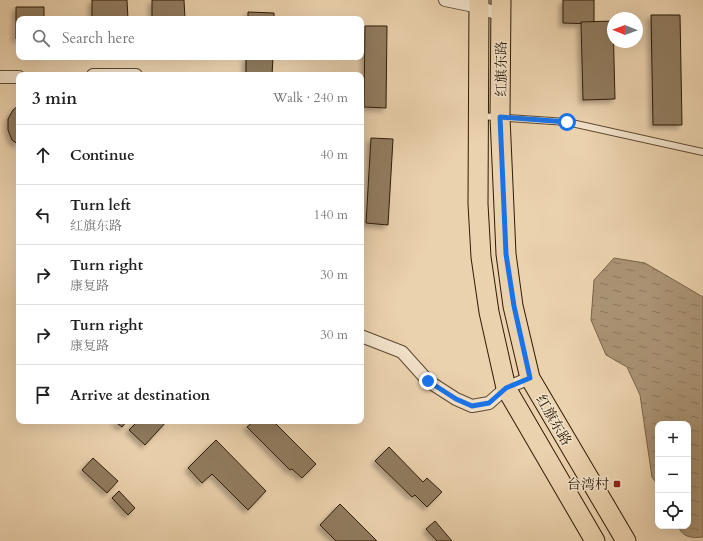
<!DOCTYPE html>
<meta charset="utf-8">
<style>
:root{--surface:#fff;--page:#f6f6f6;--text:#222;--muted:#767676;--line:#e0e0e0}
body{margin:0;font-family:Cardo,"Noto Serif SC",serif;background:var(--page);color:var(--text)}
.controls{position:absolute;right:12px;bottom:12px;display:grid;overflow:hidden;border-radius:8px;box-shadow:0 4px 16px #0002}
.controls button{width:36px;height:36px;display:grid;place-items:center;padding:0;border:0;border-bottom:1px solid var(--line);background:var(--surface);color:var(--text);font:20px sans-serif}
.compass{position:absolute;left:607px;top:12px;width:36px;height:36px;border-radius:50%;background:var(--surface);box-shadow:0 4px 16px #0002;rotate:271deg}
.stop{position:absolute;width:12px;height:12px;margin:-9px;border:3px solid #1a73e8;border-radius:50%;background:#fff}
.stop.end{background:#1a73e8;border-color:#fff;box-shadow:0 1px 4px #0008}
.list{margin:0;padding:0;list-style:none}
h2{display:flex;justify-content:space-between;align-items:center;height:52px;margin:0;padding:0 16px;font-size:17px}
h2 small{font-size:13px;font-weight:400;color:var(--muted)}
.list li{display:grid;grid-template-columns:26px 1fr auto;gap:12px;align-items:center;box-sizing:border-box;height:60px;padding:0 16px;border-top:1px solid var(--line)}
.list b{display:block;font-size:15px;white-space:nowrap}
.list p{margin:0;font-size:13px;white-space:nowrap;color:var(--muted)}
.list em{font-size:13px;font-style:normal;color:var(--muted)}
.icon{flex:none;width:22px;height:22px;fill:none;stroke:currentColor;stroke-width:2;stroke-linecap:round;stroke-linejoin:round}
.map{position:relative;flex:none;width:703px;height:541px;overflow:hidden}
.search{position:absolute;background:var(--surface);box-shadow:0 4px 16px #0002;left:16px;top:16px;width:348px;height:44px;display:flex;align-items:center;gap:10px;box-sizing:border-box;padding:0 14px;border-radius:8px;color:var(--muted);font-size:15px}
.panel{position:absolute;background:var(--surface);box-shadow:0 4px 16px #0002;left:16px;top:72px;width:348px;height:352px;border-radius:8px}
.map>svg:first-child{display:block}
.water{fill:url(#water-ripples);stroke:#796449}
.building{fill:#917b5e;stroke:#2f1c07;filter:url(#shadow)}
.lines{fill:none;stroke-linecap:round;stroke-linejoin:round}
.service-casing{stroke:#5e4a31;stroke-width:8}
.minor-casing{stroke:#5e4a31;stroke-width:14}
.primary-casing{stroke:#2f1c07;stroke-width:21}
.service{stroke:#f2e2ca;stroke-width:6}
.minor{stroke:#f2e2ca;stroke-width:12}
.primary{stroke:#ebd2ae;stroke-width:19}
.route{stroke:#1a73e8;stroke-width:5}
.poi-dot{fill:#8f2418;stroke:#f2e2ca;stroke-width:1.5}
.labels{text-anchor:middle;stroke-width:3;stroke-linejoin:round;paint-order:stroke}
.street-label{font-size:14px;fill:#2f1c07;stroke:#f2e2ca}
.poi-label{font-size:14px;fill:#2f1c07;stroke:#f2e2ca;text-anchor:end}
</style>
<div class="map">
<svg width="703" height="541" viewBox="0 0 703 541">
<defs>
<pattern id="water-ripples" width="26" height="14" patternUnits="userSpaceOnUse"><rect width="26" height="14" fill="#ab9475"/><path d="M2 4q2-2 4 0t4 0M15 11q2-2 4 0t4 0" fill="none" stroke="#8c785e"/></pattern>
<filter id="shadow"><feDropShadow dx="-3.5" dy="3.5" stdDeviation="2" flood-color="#0004"/></filter>
</defs>
<rect width="100%" height="100%" fill="#ebd2ae"/>
<filter id="stains"><feTurbulence type="fractalNoise" baseFrequency=".005" numOctaves="4"/><feColorMatrix values="0 0 0 0 .2 0 0 0 0 .09 0 0 0 0 .02 0 0 0 .5 -.17"/></filter>
<radialGradient id="worn" r=".72"><stop offset=".6" stop-color="#630" stop-opacity="0"/><stop offset="1" stop-color="#630" stop-opacity=".3"/></radialGradient>
<path class="water" d="M614,258L645,263L703,297V537C692,538 683,538 678,526H688V424H658V485L652,477L640,395L627,367L606,355L591,320L594,280Z"/>
<g class="building">
<path d="M92,0H127L128,19H92Z"/>
<path d="M152,0H184L185,19H152Z"/>
<path d="M563,0H594V24L563,23Z"/>
<path d="M16,7H44V19H19V39H16Z"/>
<path d="M248,12L274,13V19H248Z"/>
<path d="M651,15H680L682,125H653Z"/>
<path d="M613,21L615,99L583,100L581,22Z"/>
<path d="M365,26H387L386,108L364,107Z"/>
<path d="M246,57H273L272,75H246Z"/>
<path d="M19,105V145L12,140L8,130V119L13,110Z"/>
<path d="M371,138L393,139L388,225L366,223Z"/>
<path d="M114,421H127L122,427Z"/>
<path d="M138,421H167L145,445L129,430Z"/>
<path d="M254,421H276L274,422L316,464L302,478L292,469L290,470L247,427Z"/>
<path d="M216,440L266,491L248,510L212,474L202,483L188,468Z"/>
<path d="M389,447L423,482L427,478L442,492L427,507L415,495L412,497L375,461Z"/>
<path d="M93,458L118,481L107,493L82,470Z"/>
<path d="M119,491L135,508L128,515L112,498Z"/>
<path d="M340,504L377,541H336L320,525Z"/>
<path d="M435,521L452,541H437L426,529Z"/>
</g>
<g class="lines">
<g class="service-casing">
<path id="service" d="M480,116L567,122L703,152"/>
</g>
<g class="minor-casing">
<g id="minor">
<path d="M445,0L479,7L501,15"/>
<path d="M93,75H136"/>
<path d="M0,77H19"/>
<path d="M361,336L402,352L428,381L456,399L472,406L489,403L506,388L530,378"/>
</g>
</g>
<g class="primary-casing">
<g id="primary">
<path d="M479,0L478,204L481,257L489,312L506,388L595,541"/>
<path d="M501,0L500,117L506,254L513,306L530,378L626,541"/>
</g>
</g>
<use href="#service" class="service"/>
<use href="#minor" class="minor"/>
<use href="#primary" class="primary"/>
</g>
<g class="lines">
<path class="route" d="M428,381L456,399L472,406L489,403L506,388L530,378L514,306L506,254L500,117L567,122"/>
</g>
<rect class="poi-dot" x="613" y="480" width="8" height="8" rx="2"/>
<g class="labels">
<g class="street-label">
<text transform="translate(501 69) rotate(-90)" y="5">红旗东路</text>
<text transform="translate(554 420) rotate(60)" y="5">红旗东路</text>
</g>
<g class="poi-label">
<text x="609" y="489">台湾村</text>
</g>
</g>
<rect width="100%" height="100%" filter="url(#stains)"/>
<rect width="100%" height="100%" fill="url(#worn)"/>
</svg>
<div class="controls">
<button>+</button>
<button>−</button>
<button><svg class="icon" aria-label="locate" viewBox="0 0 24 24"><circle cx="12" cy="12" r="6"/><path d="M12 2v4M12 18v4M2 12h4M18 12h4"/></svg></button>
</div>
<svg class="compass" viewBox="-18 -18 36 36"><path d="M0-13l5 13h-10z" fill="#e53935"/><path d="M0 13l5-13h-10z" fill="#767676"/></svg>
<div class="stop" style="left:567px;top:122px"></div>
<div class="stop end" style="left:428px;top:381px"></div>
<div class="search"><svg class="icon" aria-label="search" viewBox="0 0 24 24"><circle cx="10" cy="10" r="6"/><path d="M15 15l6 6"/></svg>Search here</div>
<section class="panel">
<h2>3 min<small>Walk · 240 m</small></h2>
<ul class="list">
<li><svg class="icon" aria-label="ahead" viewBox="0 0 24 24"><path d="M12 20V5M6 11l6-6 6 6"/></svg><div><b>Continue</b></div><em>40 m</em></li>
<li><svg class="icon" aria-label="left" viewBox="0 0 24 24"><path d="M17 20v-9H6M10 6l-5 5 5 5"/></svg><div><b>Turn left</b><p>红旗东路</p></div><em>140 m</em></li>
<li><svg class="icon" aria-label="right" viewBox="0 0 24 24"><path d="M7 20v-9h11M14 6l5 5-5 5"/></svg><div><b>Turn right</b><p>康复路</p></div><em>30 m</em></li>
<li><svg class="icon" aria-label="right" viewBox="0 0 24 24"><path d="M7 20v-9h11M14 6l5 5-5 5"/></svg><div><b>Turn right</b><p>康复路</p></div><em>30 m</em></li>
<li><svg class="icon" aria-label="arrive" viewBox="0 0 24 24"><path d="M6 21V4h12l-3 4 3 4H6"/></svg><div><b>Arrive at destination</b></div></li>
</ul>
</section>
</div>
